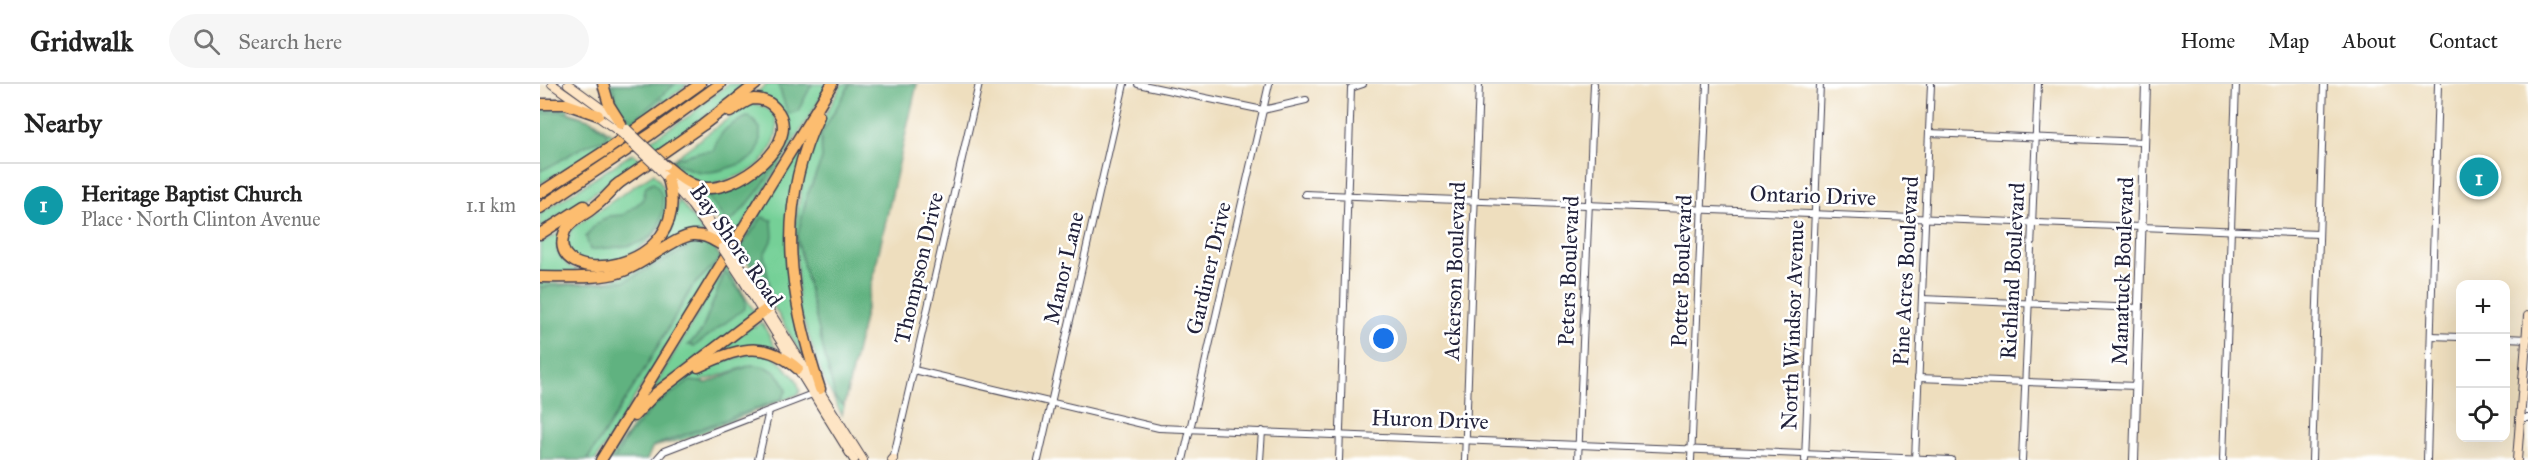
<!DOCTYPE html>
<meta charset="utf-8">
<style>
:root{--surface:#fff;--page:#f6f6f6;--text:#222;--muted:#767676;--line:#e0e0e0;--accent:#b5179e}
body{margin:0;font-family:"IM FELL Great Primer",serif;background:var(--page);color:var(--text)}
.controls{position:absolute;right:18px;bottom:18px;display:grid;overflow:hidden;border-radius:12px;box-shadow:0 6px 24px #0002}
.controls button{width:54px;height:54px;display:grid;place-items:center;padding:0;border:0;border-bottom:2px solid var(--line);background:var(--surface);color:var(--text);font:30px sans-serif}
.you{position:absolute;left:844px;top:255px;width:21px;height:21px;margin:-15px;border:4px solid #fff;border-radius:50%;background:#1a73e8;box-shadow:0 0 0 9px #1a73e833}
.badge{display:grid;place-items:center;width:39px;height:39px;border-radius:50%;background:var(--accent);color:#fff;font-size:20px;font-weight:700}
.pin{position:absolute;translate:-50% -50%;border:3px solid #fff;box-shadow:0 2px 6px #0006}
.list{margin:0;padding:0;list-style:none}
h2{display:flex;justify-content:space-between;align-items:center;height:78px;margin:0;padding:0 24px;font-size:26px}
h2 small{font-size:20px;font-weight:400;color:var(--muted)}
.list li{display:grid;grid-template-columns:39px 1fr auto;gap:18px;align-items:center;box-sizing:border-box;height:84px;padding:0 24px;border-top:2px solid var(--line)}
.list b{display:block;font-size:22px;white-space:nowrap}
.list p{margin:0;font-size:20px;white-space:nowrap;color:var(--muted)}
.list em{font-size:20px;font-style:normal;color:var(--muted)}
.icon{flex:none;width:33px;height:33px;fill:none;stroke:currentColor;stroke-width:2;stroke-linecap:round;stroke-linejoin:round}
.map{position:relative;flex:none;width:1988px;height:376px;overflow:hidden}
header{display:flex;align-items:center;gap:36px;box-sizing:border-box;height:84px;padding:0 30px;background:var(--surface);border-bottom:2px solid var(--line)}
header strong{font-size:28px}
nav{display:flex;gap:33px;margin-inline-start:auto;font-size:21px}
.search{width:420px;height:54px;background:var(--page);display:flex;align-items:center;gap:15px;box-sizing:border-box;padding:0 21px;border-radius:33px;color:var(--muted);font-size:22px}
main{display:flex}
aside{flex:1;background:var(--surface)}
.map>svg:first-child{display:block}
.green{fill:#75d097;stroke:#4c7969;stroke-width:1.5}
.forest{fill:#60b280;stroke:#416a5e;stroke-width:1.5}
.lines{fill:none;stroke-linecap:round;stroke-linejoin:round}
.minor-casing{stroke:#413e4f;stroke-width:8}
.tertiary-casing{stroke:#413e4f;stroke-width:10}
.secondary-casing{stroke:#413e4f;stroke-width:10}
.motorway-casing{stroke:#413e4f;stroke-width:13}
.minor{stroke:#fff;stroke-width:6}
.tertiary{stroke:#fff;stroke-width:8}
.secondary{stroke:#fee5c5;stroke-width:8}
.motorway{stroke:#fcbd6f;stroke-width:10}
.secondary-bridge-casing{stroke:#413e4f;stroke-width:10;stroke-linecap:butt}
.secondary-bridge{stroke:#fee5c5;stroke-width:8}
.labels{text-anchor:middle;stroke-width:5;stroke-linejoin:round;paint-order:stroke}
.street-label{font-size:22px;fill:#22223b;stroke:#fff}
</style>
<header>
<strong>Gridwalk</strong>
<div class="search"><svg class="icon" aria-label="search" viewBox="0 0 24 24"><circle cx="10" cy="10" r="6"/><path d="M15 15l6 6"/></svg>Search here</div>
<nav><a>Home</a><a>Map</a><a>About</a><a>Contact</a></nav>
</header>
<main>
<aside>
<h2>Nearby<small></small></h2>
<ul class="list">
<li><span class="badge" style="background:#0f9aa8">1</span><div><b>Heritage Baptist Church</b><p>Place · North Clinton Avenue</p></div><em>1.1 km</em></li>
</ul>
</aside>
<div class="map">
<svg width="1988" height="376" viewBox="0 0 1988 376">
<rect width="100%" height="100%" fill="#fff"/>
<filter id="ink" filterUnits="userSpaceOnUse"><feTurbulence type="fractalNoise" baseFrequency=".0167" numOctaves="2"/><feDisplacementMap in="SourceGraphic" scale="12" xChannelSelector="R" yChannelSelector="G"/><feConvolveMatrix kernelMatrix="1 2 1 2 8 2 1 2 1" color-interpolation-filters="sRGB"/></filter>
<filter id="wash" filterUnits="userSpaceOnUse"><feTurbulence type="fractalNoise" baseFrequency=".008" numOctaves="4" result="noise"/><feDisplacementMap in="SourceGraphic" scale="24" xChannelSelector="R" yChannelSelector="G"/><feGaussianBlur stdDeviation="1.35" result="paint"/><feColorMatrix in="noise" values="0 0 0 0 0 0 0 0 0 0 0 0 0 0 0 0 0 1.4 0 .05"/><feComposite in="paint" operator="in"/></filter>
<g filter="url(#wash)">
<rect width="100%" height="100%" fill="#eedebe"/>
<g class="green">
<path d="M66,0H148L124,18L122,15L107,32L93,41L76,23Z"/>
<path d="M188,0H208L119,66L109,57L149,32Z"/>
<path d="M228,0H289L194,156L154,107C184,108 212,103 231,76C239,66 242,48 246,36C240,20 232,17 216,12L217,8Z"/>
<path d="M302,0H310L281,51L282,75L267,112L257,154L295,314L304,322L302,331L284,296L259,225L255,145L264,88L276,49Z"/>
<path d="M215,20C252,27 236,69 213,85C201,93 182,97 168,102L143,91L131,77L205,22Z"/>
<path d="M28,24V28L56,38L78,55C53,72 26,84 0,100V25Z"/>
<path d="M264,58L248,185L254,231L264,275L199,163Z"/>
<path d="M93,69L101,76L84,86L85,89L0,144V130Z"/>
<path d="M114,89C141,122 125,149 93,168C84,174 68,181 57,180C48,179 39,175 30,172L26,160L31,145Z"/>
<path d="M139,116L164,149L122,164L119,159L131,144Z"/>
<path d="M21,148L17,167L28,182L46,190L0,191V159Z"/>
<path d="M163,155V158L150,160L144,166L85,197L0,203V199C29,200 65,201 92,189C117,178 137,158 163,155Z"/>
<path d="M181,174L56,376H47L100,293L152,203Z"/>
<path d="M186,182L214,227L209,232L210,234L110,310Z"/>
<path d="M220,239L223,240L236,265L171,273L213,241L215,243Z"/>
<path d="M213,269L232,270L256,295L260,306L259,310L145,355L113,363L242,315L211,281L160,298L150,297L86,355L74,376H70C94,336 128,298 173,281C186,276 200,273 213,269Z"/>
</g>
<g class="forest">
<path d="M72,0H135L94,36L79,25Z"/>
<path d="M238,0H272L258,27L248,30Z"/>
<path d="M310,0H377L304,322L295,314L257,154L267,112L282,75L281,51Z"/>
<path d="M22,27L51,36L67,49L65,56C42,58 22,79 0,87V29Z"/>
<path d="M209,32L220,44C220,53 221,64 215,71C211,76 200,80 194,82C167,92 156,90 131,76L158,68L173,67C180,46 188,41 209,32Z"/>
<path d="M251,47L253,50C237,82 215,116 188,140L167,112C191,110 215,99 231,81C239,71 244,58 251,47Z"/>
<path d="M113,98C121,104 123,113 123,123C120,167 83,161 50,166L46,153L54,142L69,132L83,131L103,116L106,102Z"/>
<path d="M222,133L232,136L233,153L224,171L231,210L202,162Z"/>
<path d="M159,157L173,161L181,174L152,203L100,293L47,376H0V203L85,197L144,166L150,160Z"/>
<path d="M185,188L205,214V224L155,262L148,261L161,248Z"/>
<path d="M211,281C229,281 241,289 247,306L242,315L113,362L107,376H74L86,355L114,322L150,297L167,299Z"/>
</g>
</g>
<g filter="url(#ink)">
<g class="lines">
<g class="minor-casing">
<g id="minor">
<path d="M598,0L723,26L766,16"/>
<path d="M1389,49L1604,58"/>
<path d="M765,110L1779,150"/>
<path d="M1382,215L1599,224"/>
<path d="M1891,252L1920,253"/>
<path d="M1966,254L1988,255"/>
<path d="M374,286L619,344L1411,376"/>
<path d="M1378,294L1597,302"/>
<path d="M1979,334H1988"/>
<path d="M116,376L124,367L275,309"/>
<path d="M218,376L229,327"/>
<path d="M353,376L439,0"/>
<path d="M498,376L584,0"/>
<path d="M643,376L729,0"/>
<path d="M720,376L722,347"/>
<path d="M799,376L811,4L823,0"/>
<path d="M925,376L939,0"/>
<path d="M1038,376L1054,0"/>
<path d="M1151,376L1167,0"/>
<path d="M1265,376L1280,0"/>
<path d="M1375,376L1391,0"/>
<path d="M1482,376L1498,0"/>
<path d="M1683,376L1696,0"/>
<path d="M1772,376L1784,0"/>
<path d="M1887,376L1898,0"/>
</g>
</g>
<g class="tertiary-casing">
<path id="tertiary" d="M1594,376L1606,0"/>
</g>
<g class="secondary-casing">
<g id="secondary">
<path d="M12,0L81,49"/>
<path d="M28,0L76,35"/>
<path d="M119,85L151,121L179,159"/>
<path d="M136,94L186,158"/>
<path d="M204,187L323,376"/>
<path d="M201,193L314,376"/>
<path d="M352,376L353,375"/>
<path d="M1977,376L1988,232"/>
</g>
</g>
<g class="motorway-casing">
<g id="motorway">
<path d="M63,0L69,21L81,40"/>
<path d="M0,20H26L58,31"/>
<path d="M279,32C235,123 249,213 280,305"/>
<path d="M125,81C136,90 146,100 160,103C194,112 267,57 235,24C230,18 222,15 214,15C205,16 198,24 190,28"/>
<path d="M79,99C71,107 63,117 53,124C44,132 30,136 25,147C0,207 157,191 128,95"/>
<path d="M75,102L163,41L216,0"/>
<path d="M0,109L68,65L160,0"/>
<path d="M0,124L111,50L180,0"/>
<path d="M0,150L44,122"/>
<path d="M0,193C24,193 50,195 74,190C101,184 133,153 153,151C163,150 171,155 180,160"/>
<path d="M158,283C197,265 223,254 258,285"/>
<path d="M94,332L115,310L228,224"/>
<path d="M61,376L292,0"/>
</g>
</g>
<use href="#minor" class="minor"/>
<use href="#tertiary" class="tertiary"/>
<use href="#secondary" class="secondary"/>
<use href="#motorway" class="motorway"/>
<g class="secondary-bridge-casing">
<g id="secondary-bridge">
<path d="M87,45L125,81"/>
<path d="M81,49L119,85"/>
<path d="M186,158L204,187"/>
<path d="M182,164L201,193"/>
</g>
</g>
<use href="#secondary-bridge" class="secondary-bridge"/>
</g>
</g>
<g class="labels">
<g class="street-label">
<text transform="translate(1273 111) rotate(2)" y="8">Ontario Drive</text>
<text transform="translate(197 161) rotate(55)" y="8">Bay Shore Road</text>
<text transform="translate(378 184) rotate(-77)" y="8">Thompson Drive</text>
<text transform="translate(523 184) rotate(-77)" y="8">Manor Lane</text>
<text transform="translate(668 184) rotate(-77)" y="8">Gardiner Drive</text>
<text transform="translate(914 187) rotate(-88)" y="8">Ackerson Boulevard</text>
<text transform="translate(1028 187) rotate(-88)" y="8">Peters Boulevard</text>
<text transform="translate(1141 187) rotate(-88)" y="8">Potter Boulevard</text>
<text transform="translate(1365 187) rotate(-87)" y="8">Pine Acres Boulevard</text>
<text transform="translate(1472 187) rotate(-87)" y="8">Richland Boulevard</text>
<text transform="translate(1582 187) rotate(-88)" y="8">Manatuck Boulevard</text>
<text transform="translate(1252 241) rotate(-88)" y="8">North Windsor Avenue</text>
<text transform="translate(890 335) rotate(2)" y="8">Huron Drive</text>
</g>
</g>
</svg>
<div class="controls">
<button>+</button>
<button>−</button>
<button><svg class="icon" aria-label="locate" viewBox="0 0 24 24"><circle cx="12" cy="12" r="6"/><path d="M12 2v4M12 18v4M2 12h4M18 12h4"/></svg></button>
</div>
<div class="you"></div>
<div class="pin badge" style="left:1939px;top:93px;background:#0f9aa8">1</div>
</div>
</main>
